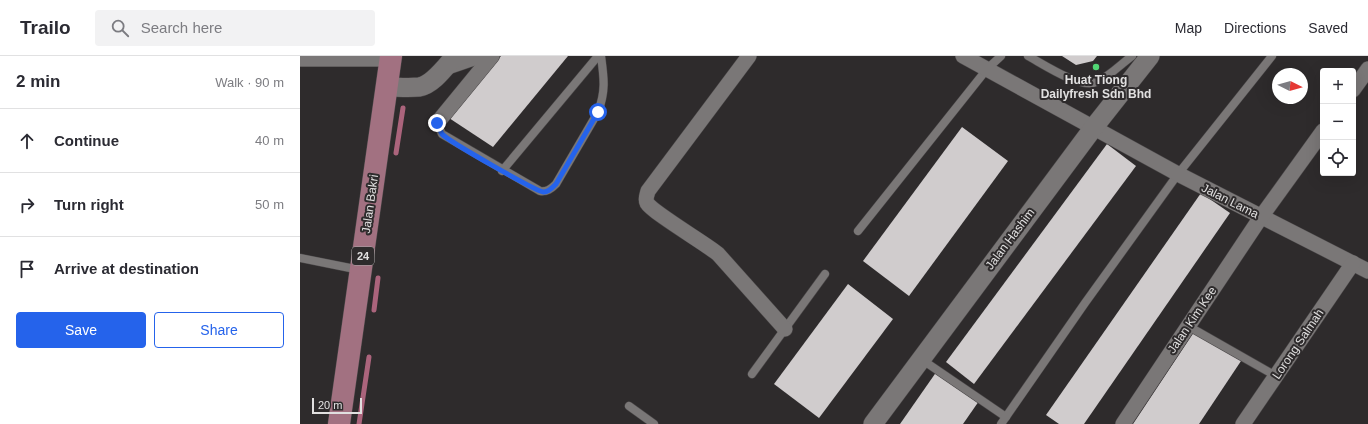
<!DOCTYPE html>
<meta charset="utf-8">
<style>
:root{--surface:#fff;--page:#f2f2f3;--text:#2b2b33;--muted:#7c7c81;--line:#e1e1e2;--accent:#2563eb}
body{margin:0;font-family:Helvetica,sans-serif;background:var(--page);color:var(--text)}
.controls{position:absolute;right:12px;top:12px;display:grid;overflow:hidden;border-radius:4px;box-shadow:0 4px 16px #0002}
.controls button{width:36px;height:36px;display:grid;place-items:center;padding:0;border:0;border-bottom:1px solid var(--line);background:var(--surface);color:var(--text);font:20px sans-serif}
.compass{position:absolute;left:972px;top:12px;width:36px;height:36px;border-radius:50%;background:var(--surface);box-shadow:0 4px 16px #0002;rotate:95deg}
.scale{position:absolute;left:12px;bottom:10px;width:50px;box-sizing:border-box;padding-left:4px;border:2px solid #e1e0e0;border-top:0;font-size:11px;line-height:14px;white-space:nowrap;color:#e1e0e0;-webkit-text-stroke:3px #2e2b2c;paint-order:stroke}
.stop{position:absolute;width:12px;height:12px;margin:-9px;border:3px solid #2563eb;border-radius:50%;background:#fff}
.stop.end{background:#2563eb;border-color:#fff;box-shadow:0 1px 4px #0008}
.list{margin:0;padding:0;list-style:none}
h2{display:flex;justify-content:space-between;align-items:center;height:52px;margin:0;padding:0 16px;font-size:17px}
h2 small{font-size:13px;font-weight:400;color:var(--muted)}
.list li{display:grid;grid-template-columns:26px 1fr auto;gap:12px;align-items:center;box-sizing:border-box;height:64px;padding:0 16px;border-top:1px solid var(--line)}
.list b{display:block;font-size:15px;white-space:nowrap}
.list em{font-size:13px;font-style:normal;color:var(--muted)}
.actions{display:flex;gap:8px;padding:12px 16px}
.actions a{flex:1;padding:9px 0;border:1px solid var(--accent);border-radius:4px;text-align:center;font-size:14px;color:var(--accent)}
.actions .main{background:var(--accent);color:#fff}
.icon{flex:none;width:22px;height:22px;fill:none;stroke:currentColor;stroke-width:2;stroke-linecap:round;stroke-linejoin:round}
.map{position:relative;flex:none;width:1068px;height:368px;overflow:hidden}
header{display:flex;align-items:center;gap:24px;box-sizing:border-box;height:56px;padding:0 20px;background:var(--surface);border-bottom:1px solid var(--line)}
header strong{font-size:19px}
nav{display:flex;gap:22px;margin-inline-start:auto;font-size:14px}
.search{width:280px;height:36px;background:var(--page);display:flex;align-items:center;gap:10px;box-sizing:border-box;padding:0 14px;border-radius:4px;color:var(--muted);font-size:15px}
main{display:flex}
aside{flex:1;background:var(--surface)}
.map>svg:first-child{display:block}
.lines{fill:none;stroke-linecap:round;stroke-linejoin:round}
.stream{stroke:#ab647c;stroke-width:5}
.building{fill:#d0cccd}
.service-casing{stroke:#4b4849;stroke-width:9}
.minor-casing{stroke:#4b4849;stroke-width:16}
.tertiary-casing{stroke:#4b4849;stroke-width:20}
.primary-casing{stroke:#4b4849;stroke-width:23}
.service{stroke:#7a7777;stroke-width:8}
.minor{stroke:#7a7777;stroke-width:15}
.tertiary{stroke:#7a7777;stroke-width:19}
.primary{stroke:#a27181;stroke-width:22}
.route{stroke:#2563eb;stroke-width:5}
.poi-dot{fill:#51d674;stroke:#2e2b2c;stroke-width:1.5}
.labels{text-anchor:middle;stroke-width:4;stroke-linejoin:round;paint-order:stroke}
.shield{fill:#2e2b2c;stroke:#abaaaa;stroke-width:1}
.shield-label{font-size:11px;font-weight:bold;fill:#e1e0e0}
.poi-label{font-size:12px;font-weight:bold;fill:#e1e0e0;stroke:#2e2b2c}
.street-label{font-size:12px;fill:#e1e0e0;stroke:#2e2b2c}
</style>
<header>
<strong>Trailo</strong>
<div class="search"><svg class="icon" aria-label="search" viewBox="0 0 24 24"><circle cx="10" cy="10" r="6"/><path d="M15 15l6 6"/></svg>Search here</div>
<nav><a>Map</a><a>Directions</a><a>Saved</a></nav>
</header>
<main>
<aside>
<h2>2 min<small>Walk · 90 m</small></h2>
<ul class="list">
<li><svg class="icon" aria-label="ahead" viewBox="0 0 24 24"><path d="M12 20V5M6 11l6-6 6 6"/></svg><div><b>Continue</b></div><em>40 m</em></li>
<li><svg class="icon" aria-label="right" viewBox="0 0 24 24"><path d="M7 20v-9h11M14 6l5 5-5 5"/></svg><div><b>Turn right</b></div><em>50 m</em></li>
<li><svg class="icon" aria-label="arrive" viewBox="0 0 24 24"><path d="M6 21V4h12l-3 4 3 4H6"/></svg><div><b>Arrive at destination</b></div></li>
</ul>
<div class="actions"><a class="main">Save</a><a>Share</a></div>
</aside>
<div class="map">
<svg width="1068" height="368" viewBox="0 0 1068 368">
<rect width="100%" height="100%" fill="#2e2b2c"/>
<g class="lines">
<g class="stream">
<path d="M96,97L103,52"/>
<path d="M74,254L78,222"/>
<path d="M59,368L69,301"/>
</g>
</g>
<g class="building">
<path d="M201,0H268L193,91L149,62Z"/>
<path d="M762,0H797L793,5L776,9Z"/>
<path d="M662,71L708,105L609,240L563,205Z"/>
<path d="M807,88L836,110L674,328L646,306Z"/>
<path d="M901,137L930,157L784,368H759L746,359Z"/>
<path d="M548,228L593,263L519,362L474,328Z"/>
<path d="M894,276L943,302L899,368H833Z"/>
<path d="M637,315L679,345L663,368H600Z"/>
</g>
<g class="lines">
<g class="service-casing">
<g id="service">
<path d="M728,0C743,8 780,33 796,26C809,21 821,8 832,0"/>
<path d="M137,67L142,78L240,135C247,136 251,133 256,128L298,56C306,35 304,22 301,0"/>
<path d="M202,115L298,0"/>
<path d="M558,175L687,13L701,0"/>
<path d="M0,202L60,214"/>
<path d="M888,270L976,320"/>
<path d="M621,303L706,361"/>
<path d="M452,318L525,218"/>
<path d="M329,350L354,368"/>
<path d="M701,368L785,247L878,118L972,0"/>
</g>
</g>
<g class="minor-casing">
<g id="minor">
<path d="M449,0L348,135C347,139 345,143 347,147C352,156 406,188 418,198L485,273"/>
<path d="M663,0L878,118L1068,215"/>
<path d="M145,12L180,0"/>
<path d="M1053,34L1068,13"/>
<path d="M137,67L192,0"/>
<path d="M823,368L961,161L1023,75"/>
<path d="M943,368L1053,207"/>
</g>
</g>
<g class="tertiary-casing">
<g id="tertiary">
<path d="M0,1H91"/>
<path d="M87,31C97,31 109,32 119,31C133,29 146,10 155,0"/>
<path d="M573,368L794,71L850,0"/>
</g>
</g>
<g class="primary-casing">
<path id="primary" d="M39,368L91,0"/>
</g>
<use href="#service" class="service"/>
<use href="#minor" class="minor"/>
<use href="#tertiary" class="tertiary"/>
<use href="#primary" class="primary"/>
</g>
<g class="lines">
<path class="route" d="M137,67C139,70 140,75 142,78C148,85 237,136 244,136C249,136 253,131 256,128L298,56"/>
</g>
<circle class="poi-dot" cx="796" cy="11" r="4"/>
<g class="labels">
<rect class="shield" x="52" y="191" width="22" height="18" rx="3"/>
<g class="shield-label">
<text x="63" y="204">24</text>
</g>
<g class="poi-label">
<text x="796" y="28">Huat Tiong<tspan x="796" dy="14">Dailyfresh Sdn Bhd</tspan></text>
</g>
<g class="street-label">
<text transform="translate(930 145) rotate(27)" y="4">Jalan Lama</text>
<text transform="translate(70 148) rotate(-82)" y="4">Jalan Bakri</text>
<text transform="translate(710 183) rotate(-53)" y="4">Jalan Hashim</text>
<text transform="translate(892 264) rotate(-56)" y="4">Jalan Kim Kee</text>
<text transform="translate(998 288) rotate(-56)" y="4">Lorong Salmah</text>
</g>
</g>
</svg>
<div class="controls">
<button>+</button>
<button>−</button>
<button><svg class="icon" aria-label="locate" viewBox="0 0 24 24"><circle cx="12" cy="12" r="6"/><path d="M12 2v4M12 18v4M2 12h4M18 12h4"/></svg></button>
</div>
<svg class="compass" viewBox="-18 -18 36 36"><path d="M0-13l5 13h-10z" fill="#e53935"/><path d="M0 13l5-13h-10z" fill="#7c7c81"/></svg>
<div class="scale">20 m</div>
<div class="stop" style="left:298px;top:56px"></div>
<div class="stop end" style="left:137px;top:67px"></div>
</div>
</main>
